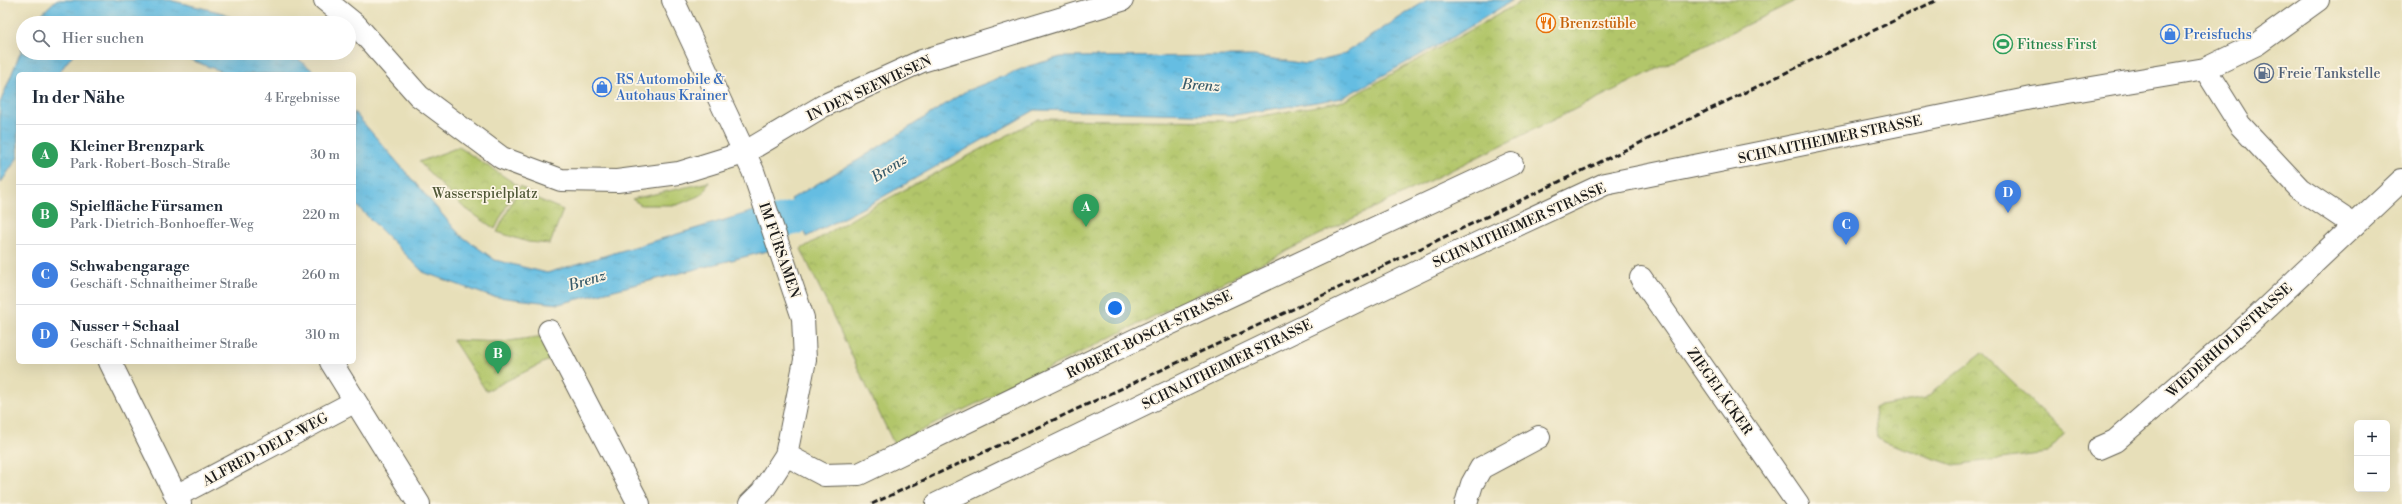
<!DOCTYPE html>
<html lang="de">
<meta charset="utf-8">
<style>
:root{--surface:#fff;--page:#f2f2f3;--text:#1f2937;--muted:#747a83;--line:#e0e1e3;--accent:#ea580c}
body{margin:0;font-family:"Libre Bodoni",serif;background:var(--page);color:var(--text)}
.controls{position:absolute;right:12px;bottom:12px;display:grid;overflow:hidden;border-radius:6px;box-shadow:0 4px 16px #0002}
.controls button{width:36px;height:36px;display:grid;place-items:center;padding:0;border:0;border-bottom:1px solid var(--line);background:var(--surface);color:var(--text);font:20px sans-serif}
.you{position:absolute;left:1115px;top:308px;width:14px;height:14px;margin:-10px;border:3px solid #fff;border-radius:50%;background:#1a73e8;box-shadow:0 0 0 6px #1a73e833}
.badge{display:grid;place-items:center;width:26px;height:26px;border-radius:50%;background:var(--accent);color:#fff;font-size:13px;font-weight:700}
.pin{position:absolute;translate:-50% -33px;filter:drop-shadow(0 1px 2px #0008)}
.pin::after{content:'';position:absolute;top:21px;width:14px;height:12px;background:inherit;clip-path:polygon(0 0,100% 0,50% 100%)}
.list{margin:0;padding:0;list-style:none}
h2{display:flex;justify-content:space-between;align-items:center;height:52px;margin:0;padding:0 16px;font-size:17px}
h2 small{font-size:13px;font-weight:400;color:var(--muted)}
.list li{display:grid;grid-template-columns:26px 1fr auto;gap:12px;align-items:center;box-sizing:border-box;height:60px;padding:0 16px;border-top:1px solid var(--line)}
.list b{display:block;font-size:15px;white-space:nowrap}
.list p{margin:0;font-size:13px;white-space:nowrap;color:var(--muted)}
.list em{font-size:13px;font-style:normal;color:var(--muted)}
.icon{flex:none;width:22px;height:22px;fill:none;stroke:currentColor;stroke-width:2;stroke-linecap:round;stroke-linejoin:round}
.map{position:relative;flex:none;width:2402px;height:504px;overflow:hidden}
.search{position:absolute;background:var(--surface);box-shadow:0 4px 16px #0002;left:16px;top:16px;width:340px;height:44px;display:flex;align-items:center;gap:10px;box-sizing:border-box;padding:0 14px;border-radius:22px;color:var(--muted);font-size:15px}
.panel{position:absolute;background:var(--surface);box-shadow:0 4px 16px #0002;left:16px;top:72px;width:340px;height:292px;border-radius:6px}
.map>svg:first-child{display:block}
.grass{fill:url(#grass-tufts);stroke:#677143}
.park{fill:url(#park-crowns);stroke:#677143}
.water{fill:url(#water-ripples);stroke:#406c7f}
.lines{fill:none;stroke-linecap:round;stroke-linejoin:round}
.river{stroke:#65bde2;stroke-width:34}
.minor-casing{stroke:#636053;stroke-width:24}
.minor{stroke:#fff;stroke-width:22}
.rail{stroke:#1c1c1c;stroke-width:3;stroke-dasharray:6 3;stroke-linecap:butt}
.labels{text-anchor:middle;stroke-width:3.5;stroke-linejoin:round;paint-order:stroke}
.food-label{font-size:14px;fill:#c56008;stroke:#fcf5e5;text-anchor:start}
.shop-label{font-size:14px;fill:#366cbe;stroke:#fcf5e5;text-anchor:start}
.leisure-label{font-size:14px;fill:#27864d;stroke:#fcf5e5;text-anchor:start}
.service-label{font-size:14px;fill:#4e5e75;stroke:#fcf5e5;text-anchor:start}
.street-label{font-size:14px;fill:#1c1c1c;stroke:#fcf5e5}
.park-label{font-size:14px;fill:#505837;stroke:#fcf5e5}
.water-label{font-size:15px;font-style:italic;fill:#395c6b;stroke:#fcf5e5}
</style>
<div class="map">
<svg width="2402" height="504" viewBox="0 0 2402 504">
<defs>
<pattern id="grass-tufts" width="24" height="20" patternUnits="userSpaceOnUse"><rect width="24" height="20" fill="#b2c66a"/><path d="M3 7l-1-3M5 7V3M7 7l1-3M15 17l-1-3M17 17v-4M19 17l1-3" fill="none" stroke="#98aa5b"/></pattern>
<pattern id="park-crowns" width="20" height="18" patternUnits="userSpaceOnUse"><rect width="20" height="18" fill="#b2c66a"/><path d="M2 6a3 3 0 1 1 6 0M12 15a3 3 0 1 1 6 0" fill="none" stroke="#98aa5b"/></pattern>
<pattern id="water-ripples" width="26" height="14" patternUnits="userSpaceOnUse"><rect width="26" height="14" fill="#65bde2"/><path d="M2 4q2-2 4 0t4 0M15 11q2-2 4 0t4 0" fill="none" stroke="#57a2c1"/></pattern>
</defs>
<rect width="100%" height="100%" fill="#fcf5e5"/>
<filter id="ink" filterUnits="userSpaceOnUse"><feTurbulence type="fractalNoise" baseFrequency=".025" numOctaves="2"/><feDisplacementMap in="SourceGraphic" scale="8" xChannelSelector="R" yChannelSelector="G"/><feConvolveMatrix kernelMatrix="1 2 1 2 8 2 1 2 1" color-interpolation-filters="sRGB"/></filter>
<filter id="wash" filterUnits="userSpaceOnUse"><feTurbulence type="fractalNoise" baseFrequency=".012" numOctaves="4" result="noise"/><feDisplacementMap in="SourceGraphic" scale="16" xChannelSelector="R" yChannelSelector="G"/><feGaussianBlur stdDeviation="0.9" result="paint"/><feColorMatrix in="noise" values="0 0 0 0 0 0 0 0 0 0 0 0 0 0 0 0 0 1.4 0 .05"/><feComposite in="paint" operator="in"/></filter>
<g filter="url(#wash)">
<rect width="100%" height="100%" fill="#e7dfb9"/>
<path class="grass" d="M709,182L703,194L677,205H641L632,199Z"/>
<g class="park">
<path d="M1524,0H1797L894,444L801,249L874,206L1038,119L1235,121L1344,101Z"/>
<path d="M459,147L517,185L495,229L462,206L419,162Z"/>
<path d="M520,186L540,200L563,210L550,244L528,242L497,232Z"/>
<path d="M544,336L555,357L486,391L453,340L502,342Z"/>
<path d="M1982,353L2065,433L2047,453L1953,465L1877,439L1874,407L1925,398Z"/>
</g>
<g class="water">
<path d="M56,0H169L223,13L242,23H32Z"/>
<path d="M1427,0H1513L1455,36L1342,98L1234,115L1035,110L872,203L806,237L801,216L791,199L860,159L966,91L1029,66L1061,57L1254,56L1306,64L1340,56Z"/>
<path d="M23,46V53H74L58,74H18V157L0,184V103Z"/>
<path d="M162,53H291L317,74H228L186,58Z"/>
<path d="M354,112L460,235L495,260L547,273L758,210L771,250L559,304L489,296L423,272L354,203Z"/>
</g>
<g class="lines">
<path class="river" d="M737,234L801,216L843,196"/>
</g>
</g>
<g filter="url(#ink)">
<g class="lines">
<g class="minor-casing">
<g id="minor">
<path d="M325,0L356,25L419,96L502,158L561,180L617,181L679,173L744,153L823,106L922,61L1122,0"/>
<path d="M673,0L753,171L803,318L805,360L786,455L762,492L750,504"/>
<path d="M2205,69L2240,125L2300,189L2354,225"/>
<path d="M1641,278L1798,504"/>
<path d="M549,331L639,504"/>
<path d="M110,362L180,504"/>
<path d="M331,362L419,504"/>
<path d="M2099,448L2115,441L2248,325L2402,180"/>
<path d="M786,455L824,475L859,474L1137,339L1512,164"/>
<path d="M176,496L354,402"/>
<path d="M937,504L1442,260L1605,184L2032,98L2205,69L2257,44L2318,0"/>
<path d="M1466,504L1472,484L1481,468L1539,437"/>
</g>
</g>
<use href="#minor" class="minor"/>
<path class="rail" d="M872,504L1332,291L1937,0"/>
</g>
</g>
<defs>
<g id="restaurant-ring" transform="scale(1)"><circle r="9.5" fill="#fcf5e5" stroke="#e8710a" stroke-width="1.5"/><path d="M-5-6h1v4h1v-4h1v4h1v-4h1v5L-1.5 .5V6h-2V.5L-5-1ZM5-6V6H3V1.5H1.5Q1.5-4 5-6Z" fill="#e8710a"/></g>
<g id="shop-ring" transform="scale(1)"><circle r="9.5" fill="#fcf5e5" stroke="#3f7fe0" stroke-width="1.5"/><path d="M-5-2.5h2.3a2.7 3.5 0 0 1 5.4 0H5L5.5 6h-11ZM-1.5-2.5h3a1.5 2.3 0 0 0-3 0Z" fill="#3f7fe0"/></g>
<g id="stadium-ring" transform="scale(1)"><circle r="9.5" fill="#fcf5e5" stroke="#2e9e5b" stroke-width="1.5"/><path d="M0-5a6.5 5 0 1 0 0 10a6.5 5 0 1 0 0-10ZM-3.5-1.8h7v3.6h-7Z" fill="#2e9e5b"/></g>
<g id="fuel-ring" transform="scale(1)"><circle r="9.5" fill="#fcf5e5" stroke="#5c6f8a" stroke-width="1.5"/><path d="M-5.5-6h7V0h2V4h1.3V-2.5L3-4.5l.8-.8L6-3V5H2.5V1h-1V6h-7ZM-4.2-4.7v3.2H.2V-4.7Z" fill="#5c6f8a"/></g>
</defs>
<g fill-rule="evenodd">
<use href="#restaurant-ring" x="1546" y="23"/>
<use href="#shop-ring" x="2170" y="34"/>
<use href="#stadium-ring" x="2003" y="44"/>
<use href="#fuel-ring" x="2264" y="73"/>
<use href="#shop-ring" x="602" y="87"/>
</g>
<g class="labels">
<g class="food-label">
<text x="1560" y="28">Brenzstüble</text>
</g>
<g class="shop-label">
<text x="2184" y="39">Preisfuchs</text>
<text x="616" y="84">RS Automobile &amp;<tspan x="616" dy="16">Autohaus Krainer</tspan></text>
</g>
<g class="leisure-label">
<text x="2017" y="49">Fitness First</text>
</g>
<g class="service-label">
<text x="2278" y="78">Freie Tankstelle</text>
</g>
<g class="street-label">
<text transform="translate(869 88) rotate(-25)" y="5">IN DEN SEEWIESEN</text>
<text transform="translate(1830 139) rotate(-12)" y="5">SCHNAITHEIMER STRASSE</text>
<text transform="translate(1519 225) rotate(-24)" y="5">SCHNAITHEIMER STRASSE</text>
<text transform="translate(780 250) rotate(71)" y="5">IM FÜRSAMEN</text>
<text transform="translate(1149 334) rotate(-26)" y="5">ROBERT-BOSCH-STRASSE</text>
<text transform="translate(2229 340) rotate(-42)" y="5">WIEDERHOLDSTRASSE</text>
<text transform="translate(1227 364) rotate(-26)" y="5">SCHNAITHEIMER STRASSE</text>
<text transform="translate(1720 391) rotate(55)" y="5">ZIEGELÄCKER</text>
<text transform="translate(265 449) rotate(-28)" y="5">ALFRED-DELP-WEG</text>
</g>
<g class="park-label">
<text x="485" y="198">Wasserspielplatz</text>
</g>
<g class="water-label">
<text transform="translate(1201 85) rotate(3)" y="5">Brenz</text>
<text transform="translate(889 168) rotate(-33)" y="5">Brenz</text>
<text transform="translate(587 280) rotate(-17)" y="5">Brenz</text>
</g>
</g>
</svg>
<div class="controls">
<button>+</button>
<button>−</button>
</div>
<div class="you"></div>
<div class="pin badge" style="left:1086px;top:227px;background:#2e9e5b">A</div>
<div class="pin badge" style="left:498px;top:374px;background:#2e9e5b">B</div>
<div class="pin badge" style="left:1846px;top:245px;background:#3f7fe0">C</div>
<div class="pin badge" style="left:2008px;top:213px;background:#3f7fe0">D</div>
<div class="search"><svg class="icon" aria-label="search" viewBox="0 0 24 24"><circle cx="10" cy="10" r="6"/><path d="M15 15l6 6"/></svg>Hier suchen</div>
<section class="panel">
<h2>In der Nähe<small>4 Ergebnisse</small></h2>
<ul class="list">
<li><span class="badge" style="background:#2e9e5b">A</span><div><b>Kleiner Brenzpark</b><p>Park · Robert-Bosch-Straße</p></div><em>30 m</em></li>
<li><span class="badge" style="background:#2e9e5b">B</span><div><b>Spielfläche Fürsamen</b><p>Park · Dietrich-Bonhoeffer-Weg</p></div><em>220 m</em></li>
<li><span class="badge" style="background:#3f7fe0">C</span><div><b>Schwabengarage</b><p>Geschäft · Schnaitheimer Straße</p></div><em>260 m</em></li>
<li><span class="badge" style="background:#3f7fe0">D</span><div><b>Nusser + Schaal</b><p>Geschäft · Schnaitheimer Straße</p></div><em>310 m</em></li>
</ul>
</section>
</div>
